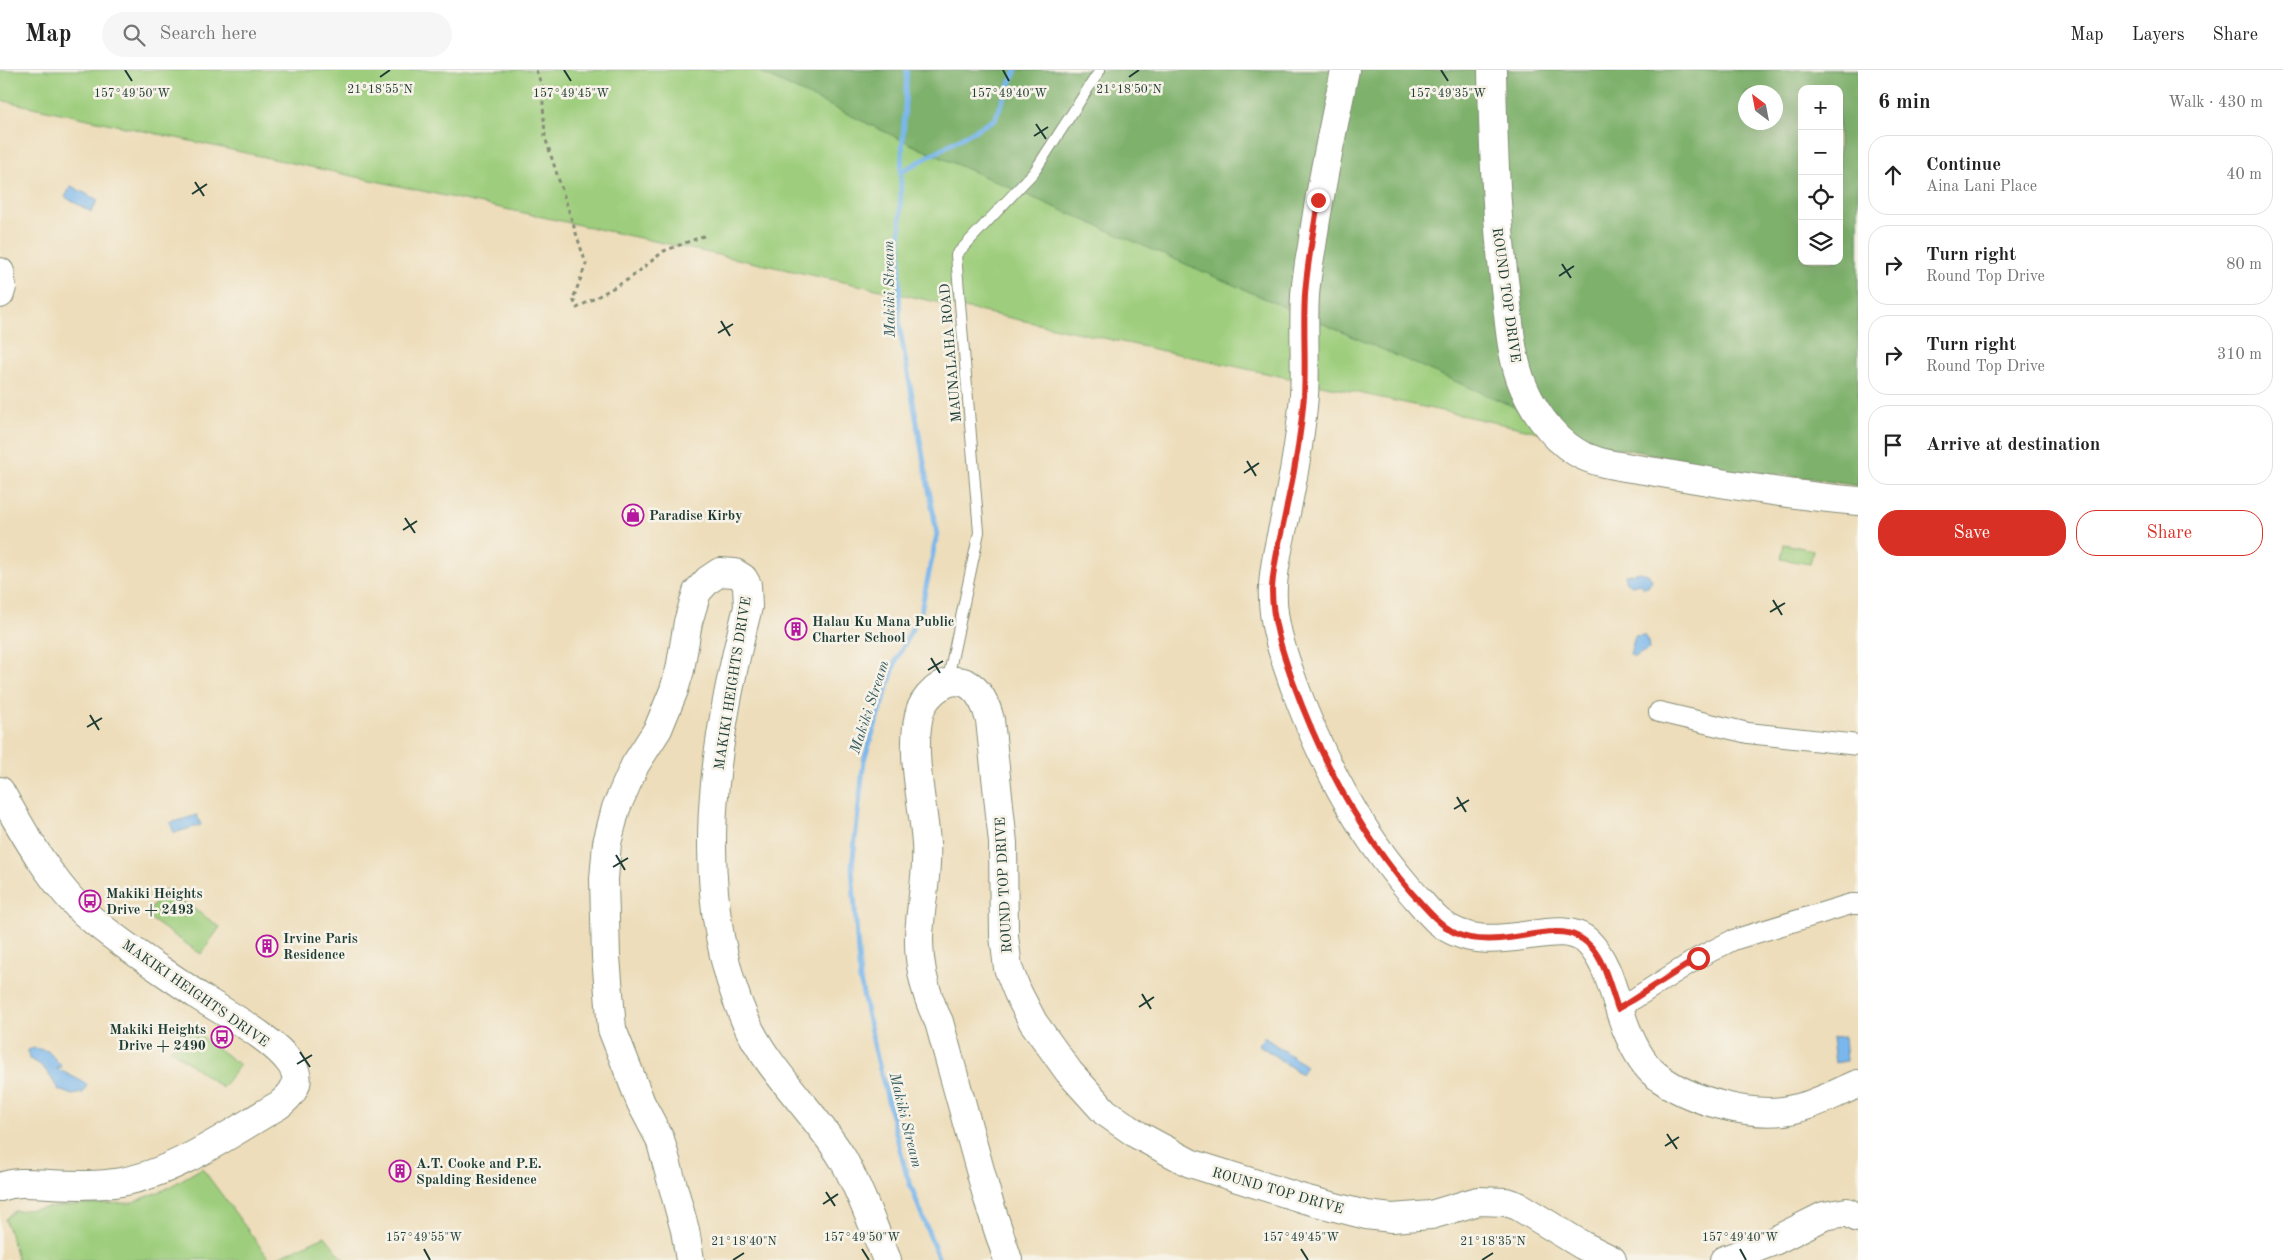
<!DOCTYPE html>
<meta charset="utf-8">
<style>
:root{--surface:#fff;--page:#f6f6f6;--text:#222;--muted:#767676;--line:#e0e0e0;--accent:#d93025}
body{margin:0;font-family:"Old Standard TT",serif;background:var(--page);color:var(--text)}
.controls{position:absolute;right:15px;top:15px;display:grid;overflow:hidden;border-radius:10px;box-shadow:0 5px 20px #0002}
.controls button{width:45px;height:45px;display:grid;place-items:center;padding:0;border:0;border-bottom:1px solid var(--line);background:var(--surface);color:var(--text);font:25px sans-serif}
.compass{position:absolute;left:1738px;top:15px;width:45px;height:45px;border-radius:50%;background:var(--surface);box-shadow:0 5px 20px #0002;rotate:328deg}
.stop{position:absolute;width:15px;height:15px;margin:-11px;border:4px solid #d93025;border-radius:50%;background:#fff}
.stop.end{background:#d93025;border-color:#fff;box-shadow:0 1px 5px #0008}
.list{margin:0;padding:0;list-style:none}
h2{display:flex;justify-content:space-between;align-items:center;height:65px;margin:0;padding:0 20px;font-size:21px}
h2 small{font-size:16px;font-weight:400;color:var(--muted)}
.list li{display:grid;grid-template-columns:32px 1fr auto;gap:15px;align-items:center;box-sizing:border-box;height:80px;margin:0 10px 10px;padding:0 10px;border:1px solid var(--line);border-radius:20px}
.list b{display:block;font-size:19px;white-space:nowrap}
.list p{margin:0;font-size:16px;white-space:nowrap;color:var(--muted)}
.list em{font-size:16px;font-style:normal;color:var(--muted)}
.actions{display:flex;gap:10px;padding:15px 20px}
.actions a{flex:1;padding:11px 0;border:1px solid var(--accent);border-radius:20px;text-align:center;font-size:18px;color:var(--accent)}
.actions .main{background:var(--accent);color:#fff}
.icon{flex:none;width:28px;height:28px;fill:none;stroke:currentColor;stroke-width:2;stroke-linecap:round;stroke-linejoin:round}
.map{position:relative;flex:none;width:1858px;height:1190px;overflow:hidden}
header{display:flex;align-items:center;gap:30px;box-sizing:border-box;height:70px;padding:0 25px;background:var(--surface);border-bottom:1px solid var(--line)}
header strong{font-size:24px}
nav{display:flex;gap:28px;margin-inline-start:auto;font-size:18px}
.search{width:350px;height:45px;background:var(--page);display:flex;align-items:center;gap:12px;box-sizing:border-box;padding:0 18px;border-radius:28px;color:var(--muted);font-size:19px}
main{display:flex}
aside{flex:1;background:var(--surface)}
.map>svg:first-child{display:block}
.green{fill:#9ece7d;stroke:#5e8658;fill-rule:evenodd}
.forest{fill:#7eb16c;stroke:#4e7750;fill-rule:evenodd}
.water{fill:#7ab7ec;stroke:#4c7a90}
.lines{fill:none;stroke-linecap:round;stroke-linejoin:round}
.stream{stroke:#7ab7ec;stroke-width:5}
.lane-casing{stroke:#868d77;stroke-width:12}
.street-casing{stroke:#868d77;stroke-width:22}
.secondary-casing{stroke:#868d77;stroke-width:30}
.path{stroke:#868d77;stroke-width:3;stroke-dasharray:4 4;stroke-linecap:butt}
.lane{stroke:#fff;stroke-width:10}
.street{stroke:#fff;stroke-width:20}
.secondary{stroke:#fff;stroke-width:28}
.route{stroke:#d93025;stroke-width:6}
.ticks{fill:none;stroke:#1f3d34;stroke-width:2}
.labels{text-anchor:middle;stroke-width:5;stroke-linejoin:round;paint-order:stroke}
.street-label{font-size:14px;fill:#1f3d34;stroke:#f7f3e8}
.poi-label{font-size:14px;font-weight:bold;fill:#1f3d34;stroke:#f7f3e8;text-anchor:start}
.water-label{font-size:15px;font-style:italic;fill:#365c62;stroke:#f7f3e8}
.ticks-label{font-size:12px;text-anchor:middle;fill:#1f3d34;stroke:#f7f3e8;stroke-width:5;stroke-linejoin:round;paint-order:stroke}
</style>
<header>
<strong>Map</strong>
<div class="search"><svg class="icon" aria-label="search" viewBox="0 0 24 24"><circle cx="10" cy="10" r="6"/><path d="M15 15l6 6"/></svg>Search here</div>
<nav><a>Map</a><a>Layers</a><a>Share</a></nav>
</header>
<main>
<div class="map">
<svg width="1858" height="1190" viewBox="0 0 1858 1190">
<rect width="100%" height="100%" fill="#f7f3e8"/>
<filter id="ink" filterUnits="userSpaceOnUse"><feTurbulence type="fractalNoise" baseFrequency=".02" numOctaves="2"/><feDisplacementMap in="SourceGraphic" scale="10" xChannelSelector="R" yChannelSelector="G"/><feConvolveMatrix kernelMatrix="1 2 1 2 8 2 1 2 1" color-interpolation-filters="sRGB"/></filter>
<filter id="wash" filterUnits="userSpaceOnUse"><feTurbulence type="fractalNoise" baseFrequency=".0096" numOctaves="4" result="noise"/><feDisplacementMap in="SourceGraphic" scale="20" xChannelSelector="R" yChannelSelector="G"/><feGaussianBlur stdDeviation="1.12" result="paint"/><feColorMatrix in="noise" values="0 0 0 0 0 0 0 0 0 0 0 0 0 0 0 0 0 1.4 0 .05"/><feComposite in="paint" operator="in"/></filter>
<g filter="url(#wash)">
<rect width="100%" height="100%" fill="#edddba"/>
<g class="green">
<path d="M0,0H1858V416L1795,406L1721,399L1641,382L1604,376L0,30ZM1802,19H1839V191H1802ZM1746,22H1776V52H1746Z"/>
<path d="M1784,474L1813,480L1810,494L1781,489Z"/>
<path d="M165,819L220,857L201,884L146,846Z"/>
<path d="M188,956L240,995L222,1018L170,979Z"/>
<path d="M202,1098L270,1190H18L5,1149L14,1141L85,1134L131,1133L166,1119Z"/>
<path d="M325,1166L344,1190H271Z"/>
</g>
<path class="forest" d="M755,0H1858V416L1795,406L1721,399L1641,382L1604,376L921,79ZM1802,19H1839V191H1802ZM1746,22H1776V52H1746Z"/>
<g class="water">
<path d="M71,116L98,130L91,142L65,127Z"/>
<path d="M1640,502L1648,504L1652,510L1648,517H1642L1640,513L1632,515L1625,511V505Z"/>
<path d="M1644,565L1648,572L1649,579L1634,587L1630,584L1635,566Z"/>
<path d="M197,745L201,755L174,763L170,753Z"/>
<path d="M1264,967L1306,996L1301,1004L1259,975Z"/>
<path d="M1844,967L1846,991L1835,993L1832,968Z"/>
<path d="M34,978L48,981L62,997L56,998L87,1014L83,1023L72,1025L59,1020C49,1006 46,995 29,989L28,980Z"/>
</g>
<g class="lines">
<g class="stream">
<path d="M907,0L901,102L899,254L937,464L921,541L896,591L864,690L852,797L860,910L875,979L906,1103L939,1190"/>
<path d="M901,102L995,49L1016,0"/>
</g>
</g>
</g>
<g filter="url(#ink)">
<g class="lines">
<g class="lane-casing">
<path id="lane" d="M950,610L949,604L979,462L956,185L1034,102L1100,0"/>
</g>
<g class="street-casing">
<g id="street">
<path d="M1659,642L1748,663L1858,675"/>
<path d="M1618,939L1698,888L1733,870L1851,834H1858"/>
</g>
</g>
<g class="secondary-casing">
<g id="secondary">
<path d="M1345,0C1333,59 1320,117 1312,176C1309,193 1306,209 1305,226C1303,259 1306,293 1304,326C1301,361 1295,398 1288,433C1283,461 1274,488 1273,517C1271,551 1283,584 1294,615C1321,689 1357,759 1409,819C1419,830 1428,842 1438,851C1489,894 1557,842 1588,872C1611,895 1615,934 1628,963C1634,977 1643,995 1656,1005C1688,1031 1757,1050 1798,1038C1819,1033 1838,1022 1858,1014"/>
<path d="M1492,0C1493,77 1496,150 1506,226C1509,253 1511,282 1520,308C1530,336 1550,366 1576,382C1599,396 1630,397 1656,402C1723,414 1790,425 1858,431"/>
<path d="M0,202L2,217L0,224"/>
<path d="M0,721C23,762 53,816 89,847C121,875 165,902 200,927C226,944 273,968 291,994C303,1011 293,1024 279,1035C232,1062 175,1103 121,1112C98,1116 73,1115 49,1114C31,1113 17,1111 0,1117"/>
<path d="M690,1190L685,1160L660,1069L641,1033L612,959L606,887L604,809L607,773L616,738L635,695L658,659L674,620L680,600L688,552L697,522L708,510L720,502L735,503L743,508L747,515L748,537C714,669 689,820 745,950C767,1000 815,1042 843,1089C861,1121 873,1157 887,1190"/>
<path d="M1008,1190L988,1129L939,952C924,923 916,886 920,853C922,826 928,801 926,773C923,731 910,686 919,645C921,634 927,627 935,620C964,597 983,622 990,650L1003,773L1004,866L1008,898L1018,923L1033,952L1069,1002L1105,1042L1138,1065L1190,1093L1304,1129L1366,1145L1392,1148L1431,1145L1478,1131L1506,1132L1518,1136L1582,1175L1612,1190"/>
<path d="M1724,1190L1772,1172L1824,1146L1847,1142L1858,1148"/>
</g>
</g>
<path class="path" d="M536,0L542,16L545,67L586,194L573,229L577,238L629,209L664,181L706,165"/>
<use href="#lane" class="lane"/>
<use href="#street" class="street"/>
<use href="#secondary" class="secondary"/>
</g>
</g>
<g class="lines" filter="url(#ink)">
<path class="route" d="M1318,130C1314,161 1307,193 1305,225C1303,258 1306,292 1304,326C1301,362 1295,400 1287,435C1282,463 1273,491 1272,520C1272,552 1283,583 1293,612C1321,689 1358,760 1411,822C1425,837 1437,853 1455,863C1468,870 1485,870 1500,869C1518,868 1536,862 1554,862C1599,860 1606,905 1618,939L1698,888"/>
</g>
<path class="ticks" d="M125,0L132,11M564,0L571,11M1003,0L1009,11M1441,0L1448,11M380,7L390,0M1129,7L1139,0M1036,54L1046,69M1034,66L1048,57M195,112L204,126M192,124L207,114M1562,194L1571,208M1559,206L1574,196M721,251L730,266M718,263L733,254M1247,391L1256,406M1244,403L1259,393M405,448L415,463M403,460L417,451M1773,530L1782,545M1770,542L1785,533M931,588L940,603M928,600L943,591M90,645L99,660M87,657L102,648M1457,727L1466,742M1454,739L1469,730M616,785L625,800M613,797L628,788M1142,924L1151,939M1139,937L1154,927M300,982L310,997M297,994L312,985M1667,1064L1677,1079M1665,1076L1679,1067M826,1122L835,1136M823,1134L838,1124M424,1179L430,1190M862,1179L869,1190M1301,1179L1308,1190M1740,1179L1746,1190M733,1190L744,1183M1482,1190L1493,1183"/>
<defs>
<g id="shop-ring" transform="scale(1.125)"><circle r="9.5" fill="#f7f3e8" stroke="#b5179e" stroke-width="1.5"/><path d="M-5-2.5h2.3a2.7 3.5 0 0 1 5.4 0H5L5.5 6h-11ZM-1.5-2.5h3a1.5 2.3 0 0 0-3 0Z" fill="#b5179e"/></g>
<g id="building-ring" transform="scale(1.125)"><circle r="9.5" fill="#f7f3e8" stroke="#b5179e" stroke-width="1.5"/><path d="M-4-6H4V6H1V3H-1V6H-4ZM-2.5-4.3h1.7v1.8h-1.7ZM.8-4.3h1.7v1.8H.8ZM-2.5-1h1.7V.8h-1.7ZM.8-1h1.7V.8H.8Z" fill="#b5179e"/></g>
<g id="bus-ring" transform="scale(1.125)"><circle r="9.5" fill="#f7f3e8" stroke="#b5179e" stroke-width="1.5"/><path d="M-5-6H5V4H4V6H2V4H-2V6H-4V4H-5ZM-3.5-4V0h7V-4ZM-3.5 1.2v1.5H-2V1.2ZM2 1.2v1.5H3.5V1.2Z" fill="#b5179e"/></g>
</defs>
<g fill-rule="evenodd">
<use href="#shop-ring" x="633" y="445"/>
<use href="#building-ring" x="796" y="559"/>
<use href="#bus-ring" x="90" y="831"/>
<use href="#building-ring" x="267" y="876"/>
<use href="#bus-ring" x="222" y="967"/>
<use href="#building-ring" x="400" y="1101"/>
</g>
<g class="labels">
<g class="street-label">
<text transform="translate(1507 225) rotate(82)" y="5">ROUND TOP DRIVE</text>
<text transform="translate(950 283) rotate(-95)" y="5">MAUNALAHA ROAD</text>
<text transform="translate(732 613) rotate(-81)" y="5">MAKIKI HEIGHTS DRIVE</text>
<text transform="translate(1003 815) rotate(-93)" y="5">ROUND TOP DRIVE</text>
<text transform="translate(196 923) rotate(35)" y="5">MAKIKI HEIGHTS DRIVE</text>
<text transform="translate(1278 1120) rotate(16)" y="5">ROUND TOP DRIVE</text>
</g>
<g class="poi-label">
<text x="649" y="450">Paradise Kirby</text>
<text x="812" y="556">Halau Ku Mana Public<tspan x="812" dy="16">Charter School</tspan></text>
<text x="106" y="828">Makiki Heights<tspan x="106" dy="16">Drive + 2493</tspan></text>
<text x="283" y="873">Irvine Paris<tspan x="283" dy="16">Residence</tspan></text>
<text x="206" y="964" text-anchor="end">Makiki Heights<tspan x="206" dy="16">Drive + 2490</tspan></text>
<text x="416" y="1098">A.T. Cooke and P.E.<tspan x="416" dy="16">Spalding Residence</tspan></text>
</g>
<g class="water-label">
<text transform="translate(889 219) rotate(-91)" y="5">Makiki Stream</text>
<text transform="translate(869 637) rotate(-72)" y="5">Makiki Stream</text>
<text transform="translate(906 1050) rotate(76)" y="5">Makiki Stream</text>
</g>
</g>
<g class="ticks-label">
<text x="380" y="23">21°18'55"N</text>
<text x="1129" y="23">21°18'50"N</text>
<text x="132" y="27">157°49'50"W</text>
<text x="571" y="27">157°49'45"W</text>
<text x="1009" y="27">157°49'40"W</text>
<text x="1448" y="27">157°49'35"W</text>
<text x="424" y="1171">157°49'55"W</text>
<text x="862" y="1171">157°49'50"W</text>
<text x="1301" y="1171">157°49'45"W</text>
<text x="1740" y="1171">157°49'40"W</text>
<text x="744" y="1175">21°18'40"N</text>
<text x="1493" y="1175">21°18'35"N</text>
</g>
</svg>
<div class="controls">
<button>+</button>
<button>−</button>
<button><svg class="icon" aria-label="locate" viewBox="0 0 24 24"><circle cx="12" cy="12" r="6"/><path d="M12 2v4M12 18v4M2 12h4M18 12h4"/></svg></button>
<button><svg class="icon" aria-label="layers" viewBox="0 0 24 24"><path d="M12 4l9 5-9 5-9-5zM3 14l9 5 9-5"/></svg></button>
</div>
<svg class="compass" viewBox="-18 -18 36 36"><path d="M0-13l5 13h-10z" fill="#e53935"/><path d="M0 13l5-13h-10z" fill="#767676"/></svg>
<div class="stop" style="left:1698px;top:888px"></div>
<div class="stop end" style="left:1318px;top:130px"></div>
</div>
<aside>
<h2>6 min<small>Walk · 430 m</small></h2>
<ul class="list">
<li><svg class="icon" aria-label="ahead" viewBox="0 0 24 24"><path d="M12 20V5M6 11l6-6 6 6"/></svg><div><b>Continue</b><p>Aina Lani Place</p></div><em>40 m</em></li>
<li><svg class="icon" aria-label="right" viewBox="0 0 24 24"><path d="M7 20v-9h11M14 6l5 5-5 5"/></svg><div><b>Turn right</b><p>Round Top Drive</p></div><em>80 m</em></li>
<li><svg class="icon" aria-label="right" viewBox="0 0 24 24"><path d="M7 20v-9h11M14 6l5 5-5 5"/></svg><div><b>Turn right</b><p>Round Top Drive</p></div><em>310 m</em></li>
<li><svg class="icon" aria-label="arrive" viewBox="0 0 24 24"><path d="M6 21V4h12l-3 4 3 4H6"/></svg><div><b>Arrive at destination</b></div></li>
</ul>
<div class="actions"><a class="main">Save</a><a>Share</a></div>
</aside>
</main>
